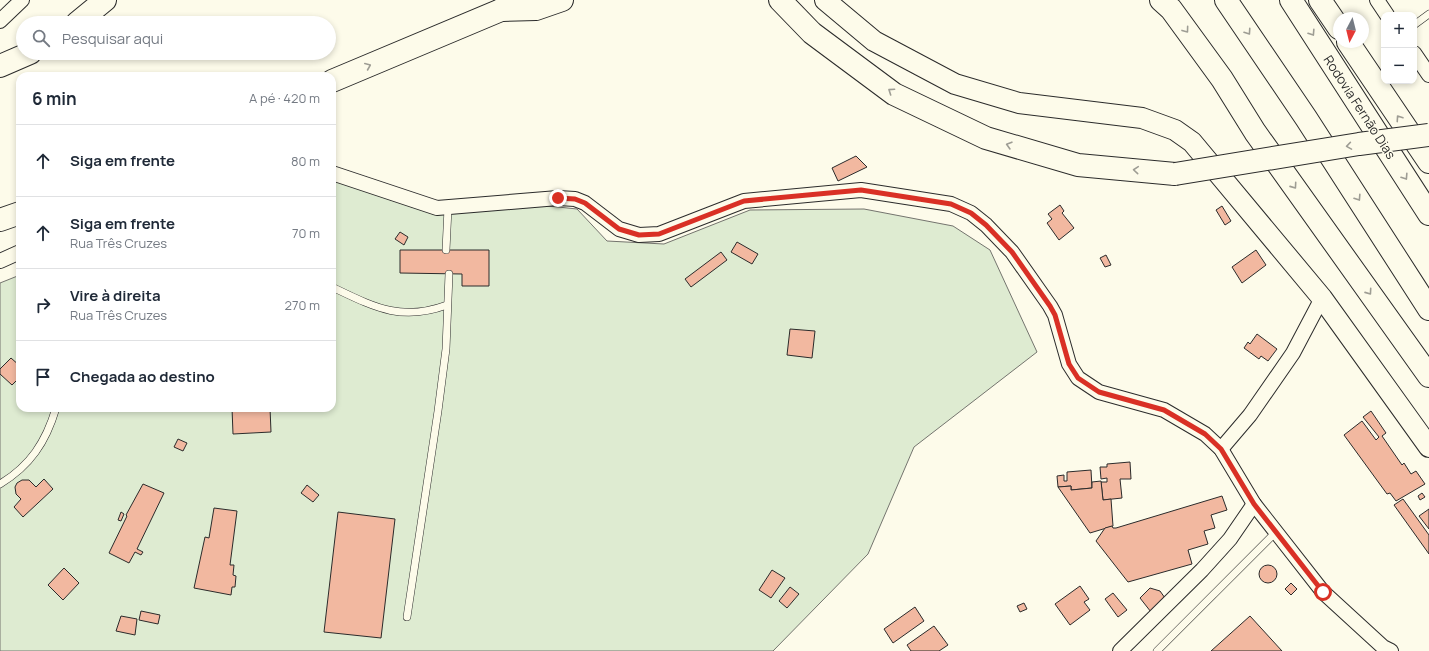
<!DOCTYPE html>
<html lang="pt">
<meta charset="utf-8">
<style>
:root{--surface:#fff;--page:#f6f6f7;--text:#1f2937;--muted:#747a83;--line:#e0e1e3}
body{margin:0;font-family:Manrope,sans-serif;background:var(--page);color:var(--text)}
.controls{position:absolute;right:12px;top:12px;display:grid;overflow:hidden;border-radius:8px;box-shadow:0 2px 6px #0003}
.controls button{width:36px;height:36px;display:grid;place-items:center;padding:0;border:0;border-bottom:1px solid var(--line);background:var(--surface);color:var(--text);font:20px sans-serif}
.compass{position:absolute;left:1333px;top:12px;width:36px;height:36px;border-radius:50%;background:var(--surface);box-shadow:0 2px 6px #0003;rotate:187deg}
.stop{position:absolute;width:12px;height:12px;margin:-9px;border:3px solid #d93025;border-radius:50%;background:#fff}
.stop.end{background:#d93025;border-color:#fff;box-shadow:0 1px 4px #0008}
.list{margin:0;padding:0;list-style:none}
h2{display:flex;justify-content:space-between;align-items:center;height:52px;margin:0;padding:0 16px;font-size:17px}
h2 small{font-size:13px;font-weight:400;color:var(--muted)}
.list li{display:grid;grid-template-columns:26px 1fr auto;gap:12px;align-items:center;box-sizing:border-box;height:72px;padding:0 16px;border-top:1px solid var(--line)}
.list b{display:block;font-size:15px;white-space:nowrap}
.list p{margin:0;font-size:13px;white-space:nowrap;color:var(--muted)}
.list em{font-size:13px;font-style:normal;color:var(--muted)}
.icon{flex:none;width:22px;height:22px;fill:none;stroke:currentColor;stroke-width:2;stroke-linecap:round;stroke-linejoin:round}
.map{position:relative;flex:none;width:1429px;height:651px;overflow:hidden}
.search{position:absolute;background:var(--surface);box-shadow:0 2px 6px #0003;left:16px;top:16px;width:320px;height:44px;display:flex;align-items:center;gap:10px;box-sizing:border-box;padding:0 14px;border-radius:22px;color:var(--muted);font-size:15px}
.panel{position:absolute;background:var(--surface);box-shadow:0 2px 6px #0003;left:16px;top:72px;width:320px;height:340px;border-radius:12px}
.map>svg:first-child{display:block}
.green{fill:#deebd1;stroke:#74746e}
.building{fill:#f2b8a0;stroke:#2b2b2b}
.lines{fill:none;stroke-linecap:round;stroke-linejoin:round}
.lane-casing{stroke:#2b2b2b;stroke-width:8}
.street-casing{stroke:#2b2b2b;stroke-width:16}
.secondary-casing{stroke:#2b2b2b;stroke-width:22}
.highway-casing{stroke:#2b2b2b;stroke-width:24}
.lane{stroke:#fdfbea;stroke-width:7}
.street{stroke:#fdfbea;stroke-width:14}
.secondary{stroke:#fdfbea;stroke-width:20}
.highway{stroke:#fdfbea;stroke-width:22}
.highway-bridge-casing{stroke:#2b2b2b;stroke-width:24;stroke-linecap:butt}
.highway-bridge{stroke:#fdfbea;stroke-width:22}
.oneway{stroke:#9e9d94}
.route{stroke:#d93025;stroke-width:5}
.labels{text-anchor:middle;stroke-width:3;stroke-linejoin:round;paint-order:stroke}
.street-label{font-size:13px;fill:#2b2b2b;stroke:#fdfbea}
</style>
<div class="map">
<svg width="1429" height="651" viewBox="0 0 1429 651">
<rect width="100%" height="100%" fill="#fdfbea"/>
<path class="green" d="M332,179L436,212L539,205L577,209L607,241L664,244L750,210L864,209L953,226L990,250L1037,352L914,447L868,554L773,651H0V283L20,275V408H332Z"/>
<g class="building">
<path d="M856,156L867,167L838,181L832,168Z"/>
<path d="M1060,205L1064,211L1062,213L1074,228L1059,240L1047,223L1052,219L1048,214Z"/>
<path d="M1222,206L1231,221L1225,225L1216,210Z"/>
<path d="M400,232L408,237L404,245L395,239Z"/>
<path d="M737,242L758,254L752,264L731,252Z"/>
<path d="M400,250H489V286H462V274L400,273Z"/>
<path d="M1256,250L1266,265L1242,283L1232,267Z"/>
<path d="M721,252L727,260L691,287L685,279Z"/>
<path d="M1106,255L1111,265L1105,267L1100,258Z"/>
<path d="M790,329L815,331L812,358L787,355Z"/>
<path d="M1257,334L1277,349L1268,361L1261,356L1259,359L1244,348L1248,342L1250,344Z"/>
<path d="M11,358L20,366V377L12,385L0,374V369Z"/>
<path d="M232,408H270L271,432L233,434Z"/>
<path d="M1371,411L1386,433L1382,436L1402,465L1404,463L1411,474L1416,471L1425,484L1396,501L1390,493L1387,494L1344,435L1362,421L1376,440L1379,437L1363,417Z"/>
<path d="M178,439L187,443L183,451L174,447Z"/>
<path d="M1130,462L1131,479H1120L1122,498L1103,500L1101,482H1107V478L1101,479L1100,467H1107V464Z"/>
<path d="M1091,470L1092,488L1071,490V486L1058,487L1057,476L1064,475V481H1067V472Z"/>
<path d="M44,479L53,489L23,517L14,507L21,499L16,494L15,487L17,483L22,480H29L36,487Z"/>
<path d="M1101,481L1103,500L1111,499L1113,526L1090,533L1058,487L1071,486V490L1092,488V482Z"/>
<path d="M143,484L164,493L137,549L143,552L141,555L135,552L129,563L109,553L127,516L126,515Z"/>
<path d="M307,485L319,495L313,502L301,493Z"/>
<path d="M1422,493L1425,497L1420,500L1418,496Z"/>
<path d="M1222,496L1227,510L1211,515L1215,528L1204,531L1208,544L1188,550L1192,564L1128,582L1096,541L1105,528L1112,526L1113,528H1116Z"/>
<path d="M1403,499L1429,535V554L1394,505Z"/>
<path d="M214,508L237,511L230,565H234L233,575L236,576L235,587H232L231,595L194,588L205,537L209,538Z"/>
<path d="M1429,509V529L1419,516Z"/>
<path d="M121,512L124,514L121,521L118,520Z"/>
<path d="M338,512L395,519L381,638L324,632Z"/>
<circle cx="1268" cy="574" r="9"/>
<path d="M64,568L79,583L63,600L48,585Z"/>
<path d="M772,570L785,578L771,598L759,590Z"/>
<path d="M1291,583L1297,589L1291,595L1285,589Z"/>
<path d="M1080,586L1089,599L1084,602L1090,610L1070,625L1055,604Z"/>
<path d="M790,587L799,594L787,608L779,601Z"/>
<path d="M1150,588L1160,591L1165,598L1151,612L1140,598Z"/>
<path d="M1113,593L1127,610L1118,617L1105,599Z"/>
<path d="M1024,603L1027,609L1020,612L1017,606Z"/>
<path d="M915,607L924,621L893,643L884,629Z"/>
<path d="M141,611L160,615L158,624L139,620Z"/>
<path d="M121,616L137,619L135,635L116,631Z"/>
<path d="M1250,616L1282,651H1211Z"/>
<path d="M934,626L948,645L939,651H911L907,645Z"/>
</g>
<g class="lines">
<g class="lane-casing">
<g id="lane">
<path d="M1414,25L1429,14"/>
<path d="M446,250L448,208"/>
<path d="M332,287C374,307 401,322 447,305"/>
<path d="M0,484C30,466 46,442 56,408"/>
<path d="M407,617L438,411L446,349L449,274"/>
<path d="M1157,651L1275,533"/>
</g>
</g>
<g class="street-casing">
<g id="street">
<path d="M1377,0L1387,15"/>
<path d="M0,21L22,0"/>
<path d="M1414,53L1429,75"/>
<path d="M332,173L437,208L558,198L575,199L585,203L619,229L639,235L659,234L744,201L861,190L951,204L971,213L986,225L1012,252L1050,306L1055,315L1069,364L1078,378L1099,392L1164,410L1205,434L1221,449L1254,504L1323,592L1383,647L1391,651"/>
<path d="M0,261L20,252"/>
<path d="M1221,449L1250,415L1293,353L1322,298"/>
<path d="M1120,651L1202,570L1230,539L1254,504"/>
</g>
</g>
<g class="secondary-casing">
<path id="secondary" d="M825,0L874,41L955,84L1019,103L1142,118L1175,130L1192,142L1322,298L1429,447"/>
</g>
<g class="highway-casing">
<g id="highway">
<path d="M780,0L812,33L894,94L986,138L1078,165L1175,174"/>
<path d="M1161,0L1171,9L1222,79L1255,132L1429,376"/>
<path d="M1226,0L1306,118L1429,309"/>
<path d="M1291,0L1429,214"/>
<path d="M1320,0L1339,28"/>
<path d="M501,10L536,9L562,0"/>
<path d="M77,23L105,0"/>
<path d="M1348,42L1429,162"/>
<path d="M0,66L30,53"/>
<path d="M332,81L501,10L518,0"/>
<path d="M0,220L20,213"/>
</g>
</g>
<use href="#lane" class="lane"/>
<use href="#street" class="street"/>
<use href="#secondary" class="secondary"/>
<use href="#highway" class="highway"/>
<g class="highway-bridge-casing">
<path id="highway-bridge" d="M1175,174L1359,144L1429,135"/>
</g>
<use href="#highway-bridge" class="highway-bridge"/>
</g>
<defs><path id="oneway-chevron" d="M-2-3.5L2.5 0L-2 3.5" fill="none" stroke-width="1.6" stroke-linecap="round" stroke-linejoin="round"/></defs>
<g class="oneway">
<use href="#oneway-chevron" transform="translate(1186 30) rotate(54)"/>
<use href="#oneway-chevron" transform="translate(1248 32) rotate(56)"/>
<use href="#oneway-chevron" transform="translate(1312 33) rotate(57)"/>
<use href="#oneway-chevron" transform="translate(368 66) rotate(-23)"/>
<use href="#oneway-chevron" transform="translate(891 91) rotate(-146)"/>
<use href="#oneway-chevron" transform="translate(1399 118) rotate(-124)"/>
<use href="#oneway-chevron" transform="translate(1009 145) rotate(-164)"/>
<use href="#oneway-chevron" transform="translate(1349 146) rotate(171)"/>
<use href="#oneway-chevron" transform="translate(1136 170) rotate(-175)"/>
<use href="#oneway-chevron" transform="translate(1405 177) rotate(57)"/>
<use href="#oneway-chevron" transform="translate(1294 186) rotate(55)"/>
<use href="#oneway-chevron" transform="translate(1358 198) rotate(57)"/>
<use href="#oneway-chevron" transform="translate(1369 292) rotate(55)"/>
</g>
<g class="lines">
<path class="route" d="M558,198L575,199L585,203L619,229L639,235L659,234L744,201L861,190L951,204L971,213L986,225L1012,252L1050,306L1055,315L1069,364L1078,378L1099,392L1164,410L1205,434L1221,449L1254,504L1323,592"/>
</g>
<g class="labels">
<g class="street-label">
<text transform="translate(1360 107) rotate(57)" y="5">Rodovia Fernão Dias</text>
</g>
</g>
</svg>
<div class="controls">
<button>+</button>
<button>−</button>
</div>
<svg class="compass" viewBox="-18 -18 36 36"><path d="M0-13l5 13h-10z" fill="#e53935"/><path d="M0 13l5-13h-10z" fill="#747a83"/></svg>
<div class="stop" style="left:1323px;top:592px"></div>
<div class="stop end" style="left:558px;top:198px"></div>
<div class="search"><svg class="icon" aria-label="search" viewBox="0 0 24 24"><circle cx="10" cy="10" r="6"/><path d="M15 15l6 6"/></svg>Pesquisar aqui</div>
<section class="panel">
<h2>6 min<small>A pé · 420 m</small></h2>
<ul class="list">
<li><svg class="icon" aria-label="ahead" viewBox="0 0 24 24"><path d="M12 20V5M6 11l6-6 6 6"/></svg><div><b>Siga em frente</b></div><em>80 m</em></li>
<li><svg class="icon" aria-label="ahead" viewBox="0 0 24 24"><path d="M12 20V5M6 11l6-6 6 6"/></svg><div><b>Siga em frente</b><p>Rua Três Cruzes</p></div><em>70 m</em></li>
<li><svg class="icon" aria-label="right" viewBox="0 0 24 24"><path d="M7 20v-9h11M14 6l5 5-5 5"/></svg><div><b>Vire à direita</b><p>Rua Três Cruzes</p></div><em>270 m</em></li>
<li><svg class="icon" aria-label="arrive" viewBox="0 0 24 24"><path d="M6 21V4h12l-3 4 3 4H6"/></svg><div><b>Chegada ao destino</b></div></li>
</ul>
</section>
</div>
